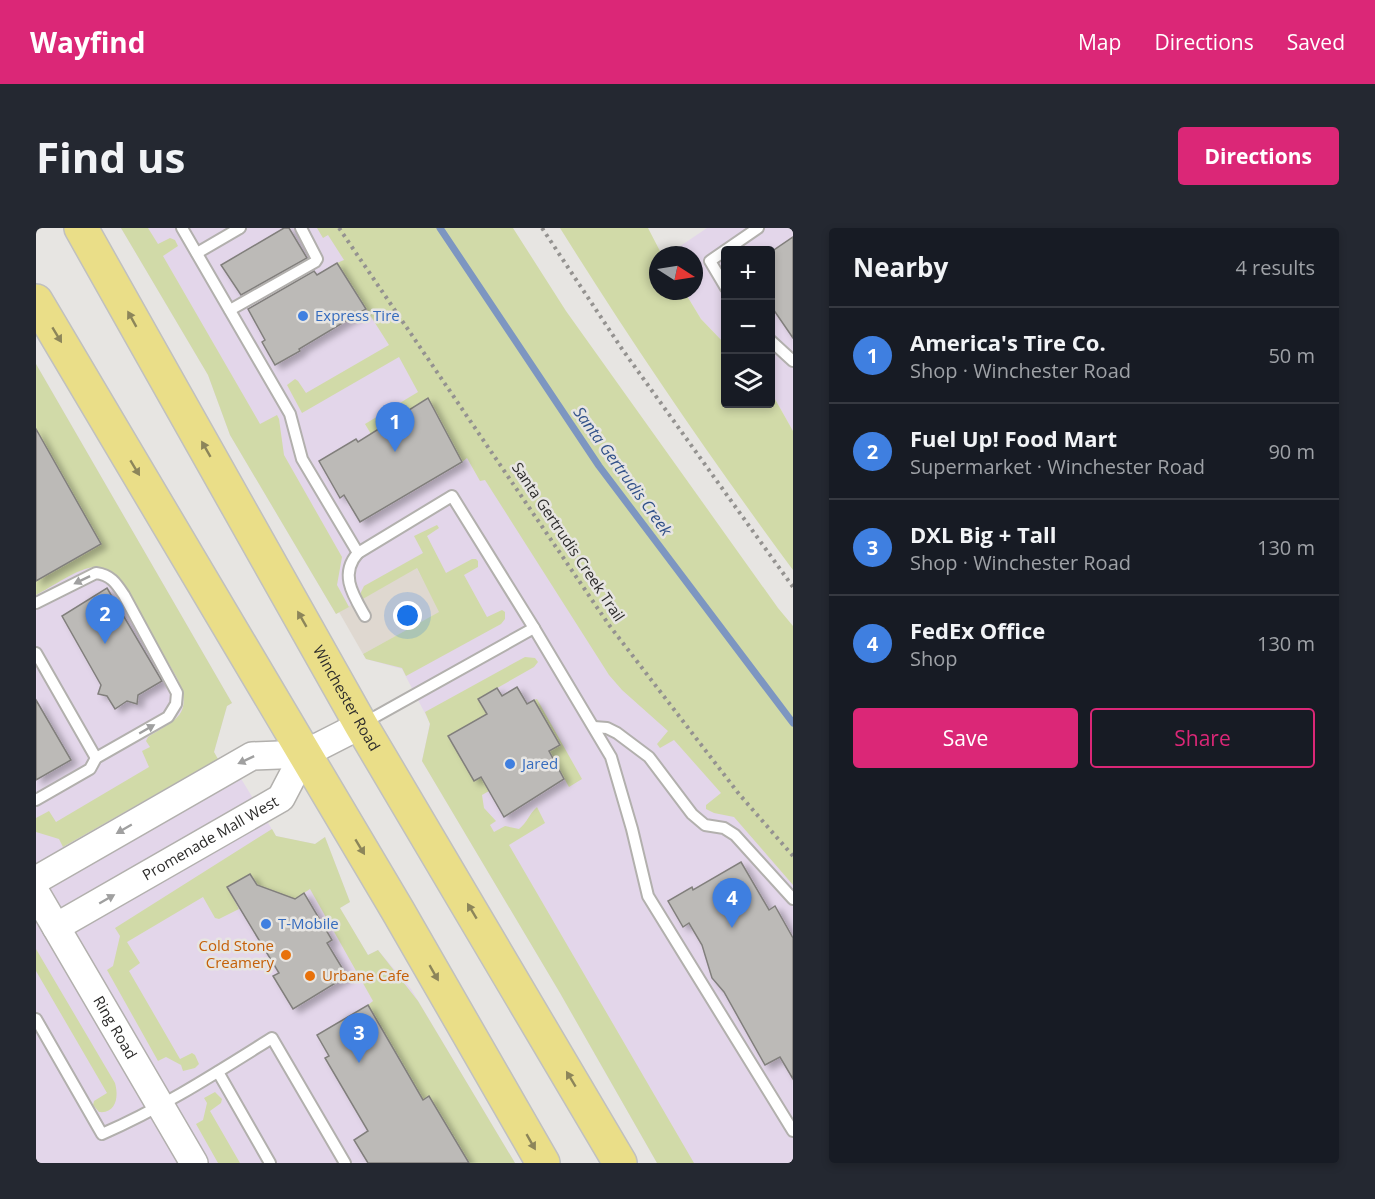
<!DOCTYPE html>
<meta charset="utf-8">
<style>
:root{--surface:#171b24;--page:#242831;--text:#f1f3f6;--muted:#9ea1a6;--line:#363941;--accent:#db2777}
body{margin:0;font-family:"Open Sans",sans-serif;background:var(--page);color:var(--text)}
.controls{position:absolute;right:18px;top:18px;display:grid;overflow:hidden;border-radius:6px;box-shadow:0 3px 9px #0003}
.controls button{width:54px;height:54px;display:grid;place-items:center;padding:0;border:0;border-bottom:2px solid var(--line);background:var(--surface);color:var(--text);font:30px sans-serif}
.compass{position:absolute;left:613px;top:18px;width:54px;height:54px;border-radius:50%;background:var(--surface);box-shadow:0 3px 9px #0003;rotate:102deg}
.you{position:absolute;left:372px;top:388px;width:21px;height:21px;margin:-15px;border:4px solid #fff;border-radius:50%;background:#1a73e8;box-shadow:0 0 0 9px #1a73e833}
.badge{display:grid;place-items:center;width:39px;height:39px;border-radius:50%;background:var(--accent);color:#fff;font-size:20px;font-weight:700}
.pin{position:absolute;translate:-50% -50px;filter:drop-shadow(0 2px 3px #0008)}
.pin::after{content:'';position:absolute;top:32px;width:21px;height:18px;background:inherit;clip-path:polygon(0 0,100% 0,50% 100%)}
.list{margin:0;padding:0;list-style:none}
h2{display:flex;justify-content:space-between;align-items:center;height:78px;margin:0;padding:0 24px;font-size:26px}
h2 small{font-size:20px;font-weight:400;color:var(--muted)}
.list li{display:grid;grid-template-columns:39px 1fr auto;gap:18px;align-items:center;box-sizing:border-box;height:96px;padding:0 24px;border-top:2px solid var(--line)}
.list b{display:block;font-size:22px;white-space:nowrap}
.list p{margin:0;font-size:20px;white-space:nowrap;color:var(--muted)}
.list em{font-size:20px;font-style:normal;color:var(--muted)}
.actions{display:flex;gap:12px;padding:18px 24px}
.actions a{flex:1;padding:14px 0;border:2px solid var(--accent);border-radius:6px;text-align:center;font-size:21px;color:var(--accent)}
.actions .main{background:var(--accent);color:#fff}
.icon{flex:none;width:33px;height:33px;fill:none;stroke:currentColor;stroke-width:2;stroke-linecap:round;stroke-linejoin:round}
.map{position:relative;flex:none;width:757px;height:935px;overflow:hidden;border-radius:6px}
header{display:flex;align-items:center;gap:36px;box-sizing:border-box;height:84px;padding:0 30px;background:var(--accent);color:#fff}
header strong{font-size:28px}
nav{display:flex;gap:33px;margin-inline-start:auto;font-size:21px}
.intro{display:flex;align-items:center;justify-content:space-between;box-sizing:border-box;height:144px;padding:0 36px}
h1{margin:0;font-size:42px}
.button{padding:15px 27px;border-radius:6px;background:var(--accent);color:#fff;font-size:21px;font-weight:700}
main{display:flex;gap:36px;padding:0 36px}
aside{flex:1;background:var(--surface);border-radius:6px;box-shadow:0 3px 9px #0003}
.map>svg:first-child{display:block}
.commercial{fill:#e3d6ea}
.built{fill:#dfd8d0}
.green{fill:#d1daa8}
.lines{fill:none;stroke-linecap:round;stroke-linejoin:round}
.stream{stroke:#7d96c1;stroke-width:7}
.building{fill:#bcbab7;stroke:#817f7c;stroke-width:1.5;filter:url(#shadow)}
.service-casing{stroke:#b2b0ad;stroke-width:14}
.tertiary-casing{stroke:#b2b0ad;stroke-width:30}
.primary-casing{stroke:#c0c0bf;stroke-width:36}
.path{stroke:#949290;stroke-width:4;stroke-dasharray:3 4.5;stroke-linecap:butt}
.service{stroke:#fff;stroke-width:10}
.tertiary{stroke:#fff;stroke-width:27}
.primary{stroke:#eade88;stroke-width:33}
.oneway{fill:#8c855a}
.oneway2{fill:#a0a0a0}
.shop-dot{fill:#3f7fe0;stroke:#e7e5e2;stroke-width:2}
.food-dot{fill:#e8710a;stroke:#e7e5e2;stroke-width:2}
.labels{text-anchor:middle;stroke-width:5;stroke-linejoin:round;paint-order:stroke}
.shop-label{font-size:15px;fill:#366cbe;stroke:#e7e5e2;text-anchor:start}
.street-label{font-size:15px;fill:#2d2c2b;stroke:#e7e5e2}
.food-label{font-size:15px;fill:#c56008;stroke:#e7e5e2;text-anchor:end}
.water-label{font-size:16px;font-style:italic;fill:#315189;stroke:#e7e5e2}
</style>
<header>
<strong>Wayfind</strong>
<nav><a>Map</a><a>Directions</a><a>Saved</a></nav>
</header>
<div class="intro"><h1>Find us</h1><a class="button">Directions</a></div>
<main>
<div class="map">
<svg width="757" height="935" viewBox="0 0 757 935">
<defs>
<filter id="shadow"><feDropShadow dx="6" dy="4" stdDeviation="3" flood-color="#0004"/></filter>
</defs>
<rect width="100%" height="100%" fill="#e7e5e2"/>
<g class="commercial">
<path d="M85,0H298L757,640V935H621L524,765L386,533L394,495L366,441L330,431L327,426L403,384L380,340L300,386L194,207L172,147Z"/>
<path d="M671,0H757V203L735,164L734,22H690L689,116L665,91L648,63H658V27H631Z"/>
<path d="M0,136L196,475L191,478L178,524L181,531L190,526L240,608L279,616L289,609L314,674L304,680L332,727L342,722L375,761L479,935H0Z"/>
</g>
<path class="built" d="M380,339L404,384L327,426L303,384Z"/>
<g class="green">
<path d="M85,0H112L122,16L134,10L139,12L142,18L127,28L224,196L241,187L243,191L248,227L306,329L301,357L313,379L300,386L194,207L172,147Z"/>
<path d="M281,0H477L530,83L742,380L757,398V657L698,589L678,585L670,581V577L685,565L638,512L624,520L621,516L632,503L586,462L573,447L449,252L444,253L431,230L426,234L335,206L329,196L382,164L363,129L266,185L251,157L259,151L262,153L270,165L353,117L301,35L308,32L292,7L287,10Z"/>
<path d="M524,0H612L626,27H622V63H648L665,91L689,116L690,176H734L735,164L757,203V342C675,231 597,117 524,0Z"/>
<path d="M0,136L196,475L191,478L178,524L182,531L27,619L23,611L0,604V590L13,583L20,594L113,539L106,523L114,519L110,513L112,509C140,491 158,487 141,450L85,352C78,345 70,339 60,339C45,338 14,360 0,367V353L65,316L0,201Z"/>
<path d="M401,297L403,300L391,308L410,345L436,331H440L442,333V339L428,347L451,389L466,382L469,384V391L465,396L370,448L366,440L330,431L327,426L403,384L381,340L325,372V364L328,358L387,325L378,308Z"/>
<path d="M489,429L499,430L502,434L498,439L442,471L451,486L412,509L438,552L445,549L453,563L446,567L448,580L460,593L454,597L458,604L469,598L483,601C491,595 493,586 501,579L509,595L473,617L658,935H621L524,765L386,533L394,496L389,484Z"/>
<path d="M501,471L546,551L533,559L513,523L524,516L498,472Z"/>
<path d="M236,601L240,608L279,616L289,609L314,674L304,680L332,727L342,722L382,773L479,935H433L393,869L387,872L332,777L337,773L274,661L259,671L221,657L214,646L191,659L203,681L183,691L179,690L167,669L91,714L104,735L93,743L144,831L156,825L159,827L163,836L159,840L147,843L145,837L130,829L122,833L71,742L77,738L84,708L79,700Z"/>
<path d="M0,721L79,855C83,869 80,886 63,884L57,877L58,873L71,865L0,743Z"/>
<path d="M179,864L186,871L185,875L174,883L204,935H182L160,896L167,892L171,875L168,870Z"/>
</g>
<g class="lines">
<path class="stream" d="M404,0L563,238L757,495"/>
</g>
<g class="building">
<path d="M248,0H253L271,30L205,67L185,37Z"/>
<path d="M757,9V110L735,78V24Z"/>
<path d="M301,35L330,81L263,121L264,123L239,137L226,114L229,112L212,81L278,43L281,47Z"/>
<path d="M392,170L426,234L324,294L308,267L304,270L283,233L320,211L322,214Z"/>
<path d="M0,201L65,316L0,353Z"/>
<path d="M71,360L126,453L102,467L101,476L91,473L79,481L71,468L62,466L65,457L26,388Z"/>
<path d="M481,459L491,476L498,472L524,517L513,523L528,551L468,589L445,549L438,553L412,508L451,486L442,471L461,460L466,468Z"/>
<path d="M0,472L35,532L0,552Z"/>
<path d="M705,634L733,682L739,678L757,710V851L744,829L729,837L688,764L676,750L666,717L653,695L647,699L632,673L656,659L657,662Z"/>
<path d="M214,646L221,657L259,671L268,665L296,712L291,715L311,748L257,781L237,748L243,745L191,659Z"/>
<path d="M332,777L387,872L393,868L433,935H332L318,912L332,903L289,830L293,828L281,807Z"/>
</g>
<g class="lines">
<g class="service-casing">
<g id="service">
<path d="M146,0L254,186L266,231L322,325L416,268L498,400"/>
<path d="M161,25L204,0"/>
<path d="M690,60L674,33L722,0"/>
<path d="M194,82L279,34L281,31L265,0"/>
<path d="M734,112L757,133"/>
<path d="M322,325C303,346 317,367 329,388"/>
<path d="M0,375L60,345C75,347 80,355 88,367L141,465L140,476L132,489L60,530L54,541L0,572"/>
<path d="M0,425L60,530"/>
<path d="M328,495L498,400L575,529L596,601L612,668L757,903"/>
<path d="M558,499L571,500L581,505L613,529L656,586L669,597L688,600L699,607L757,671"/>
<path d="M0,791L66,906C126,880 180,845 236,810L309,935"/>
<path d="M182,844L234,935"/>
</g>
</g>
<g class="tertiary-casing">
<g id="tertiary">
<path d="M0,652L216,528L268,526L325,497"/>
<path id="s1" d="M0,665L158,935"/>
<path id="s2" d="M20,699L245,570L268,526"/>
</g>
</g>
<g class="primary-casing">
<g id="primary">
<path id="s3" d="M45,0L325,497L584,935"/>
<path d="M0,73L362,683L507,935"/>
</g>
</g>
<g class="path">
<path d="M303,0L573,397L703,566L757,628"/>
<path d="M506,0L586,121L757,359"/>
</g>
<use href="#service" class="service"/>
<use href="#tertiary" class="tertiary"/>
<use href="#primary" class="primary"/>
</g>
<defs><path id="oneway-solid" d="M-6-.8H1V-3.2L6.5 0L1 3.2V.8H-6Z" transform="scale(1.5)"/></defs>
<g class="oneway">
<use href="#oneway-solid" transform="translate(96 91) rotate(-119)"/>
<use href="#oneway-solid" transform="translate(21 107) rotate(59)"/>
<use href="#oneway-solid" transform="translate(170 221) rotate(-120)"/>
<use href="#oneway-solid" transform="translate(99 240) rotate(59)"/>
<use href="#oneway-solid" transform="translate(266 391) rotate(-120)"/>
<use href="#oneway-solid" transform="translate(324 619) rotate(59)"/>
<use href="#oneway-solid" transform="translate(436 683) rotate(-121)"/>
<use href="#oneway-solid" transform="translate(398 745) rotate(60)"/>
<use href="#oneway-solid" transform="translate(535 851) rotate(-121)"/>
<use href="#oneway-solid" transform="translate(495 914) rotate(60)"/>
</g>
<g class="oneway2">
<use href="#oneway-solid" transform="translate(46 352) rotate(154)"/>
<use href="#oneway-solid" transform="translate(111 501) rotate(-30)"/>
<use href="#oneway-solid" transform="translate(210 532) rotate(155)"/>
<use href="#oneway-solid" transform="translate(88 601) rotate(150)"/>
<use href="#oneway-solid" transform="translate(71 671) rotate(-30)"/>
</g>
<g class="shop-dot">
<circle cx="267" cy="88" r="6"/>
<circle cx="474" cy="536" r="6"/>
<circle cx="230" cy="696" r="6"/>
</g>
<g class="food-dot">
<circle cx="250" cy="727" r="6"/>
<circle cx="274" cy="748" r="6"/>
</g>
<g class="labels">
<g class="shop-label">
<text x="279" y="93">Express Tire</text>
<text x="486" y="541">Jared</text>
<text x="242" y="701">T-Mobile</text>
</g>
<g class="street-label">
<text transform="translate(532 314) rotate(56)" y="5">Santa Gertrudis Creek Trail</text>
<text dy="5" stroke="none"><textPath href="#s3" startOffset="540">Winchester Road</textPath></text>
<text dy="5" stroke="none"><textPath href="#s2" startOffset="178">Promenade Mall West</textPath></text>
<text dy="5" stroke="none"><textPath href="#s1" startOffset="156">Ring Road</textPath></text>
</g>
<g class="food-label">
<text x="238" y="723">Cold Stone<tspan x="238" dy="17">Creamery</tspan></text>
<text x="286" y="753" text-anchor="start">Urbane Cafe</text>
</g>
<g class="water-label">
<text transform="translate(587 243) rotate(54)" y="6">Santa Gertrudis Creek</text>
</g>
</g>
</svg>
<div class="controls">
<button>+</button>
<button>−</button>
<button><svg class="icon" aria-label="layers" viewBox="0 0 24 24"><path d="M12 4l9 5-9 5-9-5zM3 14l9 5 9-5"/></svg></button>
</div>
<svg class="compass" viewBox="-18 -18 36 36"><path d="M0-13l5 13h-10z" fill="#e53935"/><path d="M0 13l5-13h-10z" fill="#9ea1a6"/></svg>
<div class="you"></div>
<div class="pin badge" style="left:359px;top:224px;background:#3f7fe0">1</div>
<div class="pin badge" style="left:69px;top:416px;background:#3f7fe0">2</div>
<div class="pin badge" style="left:323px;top:835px;background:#3f7fe0">3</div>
<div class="pin badge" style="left:696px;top:700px;background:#3f7fe0">4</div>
</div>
<aside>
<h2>Nearby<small>4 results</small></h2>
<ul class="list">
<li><span class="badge" style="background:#3f7fe0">1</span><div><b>America's Tire Co.</b><p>Shop · Winchester Road</p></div><em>50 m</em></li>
<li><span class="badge" style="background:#3f7fe0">2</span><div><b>Fuel Up! Food Mart</b><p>Supermarket · Winchester Road</p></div><em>90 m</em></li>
<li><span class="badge" style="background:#3f7fe0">3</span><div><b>DXL Big + Tall</b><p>Shop · Winchester Road</p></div><em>130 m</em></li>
<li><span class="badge" style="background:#3f7fe0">4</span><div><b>FedEx Office</b><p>Shop</p></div><em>130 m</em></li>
</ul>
<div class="actions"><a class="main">Save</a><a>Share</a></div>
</aside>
</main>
